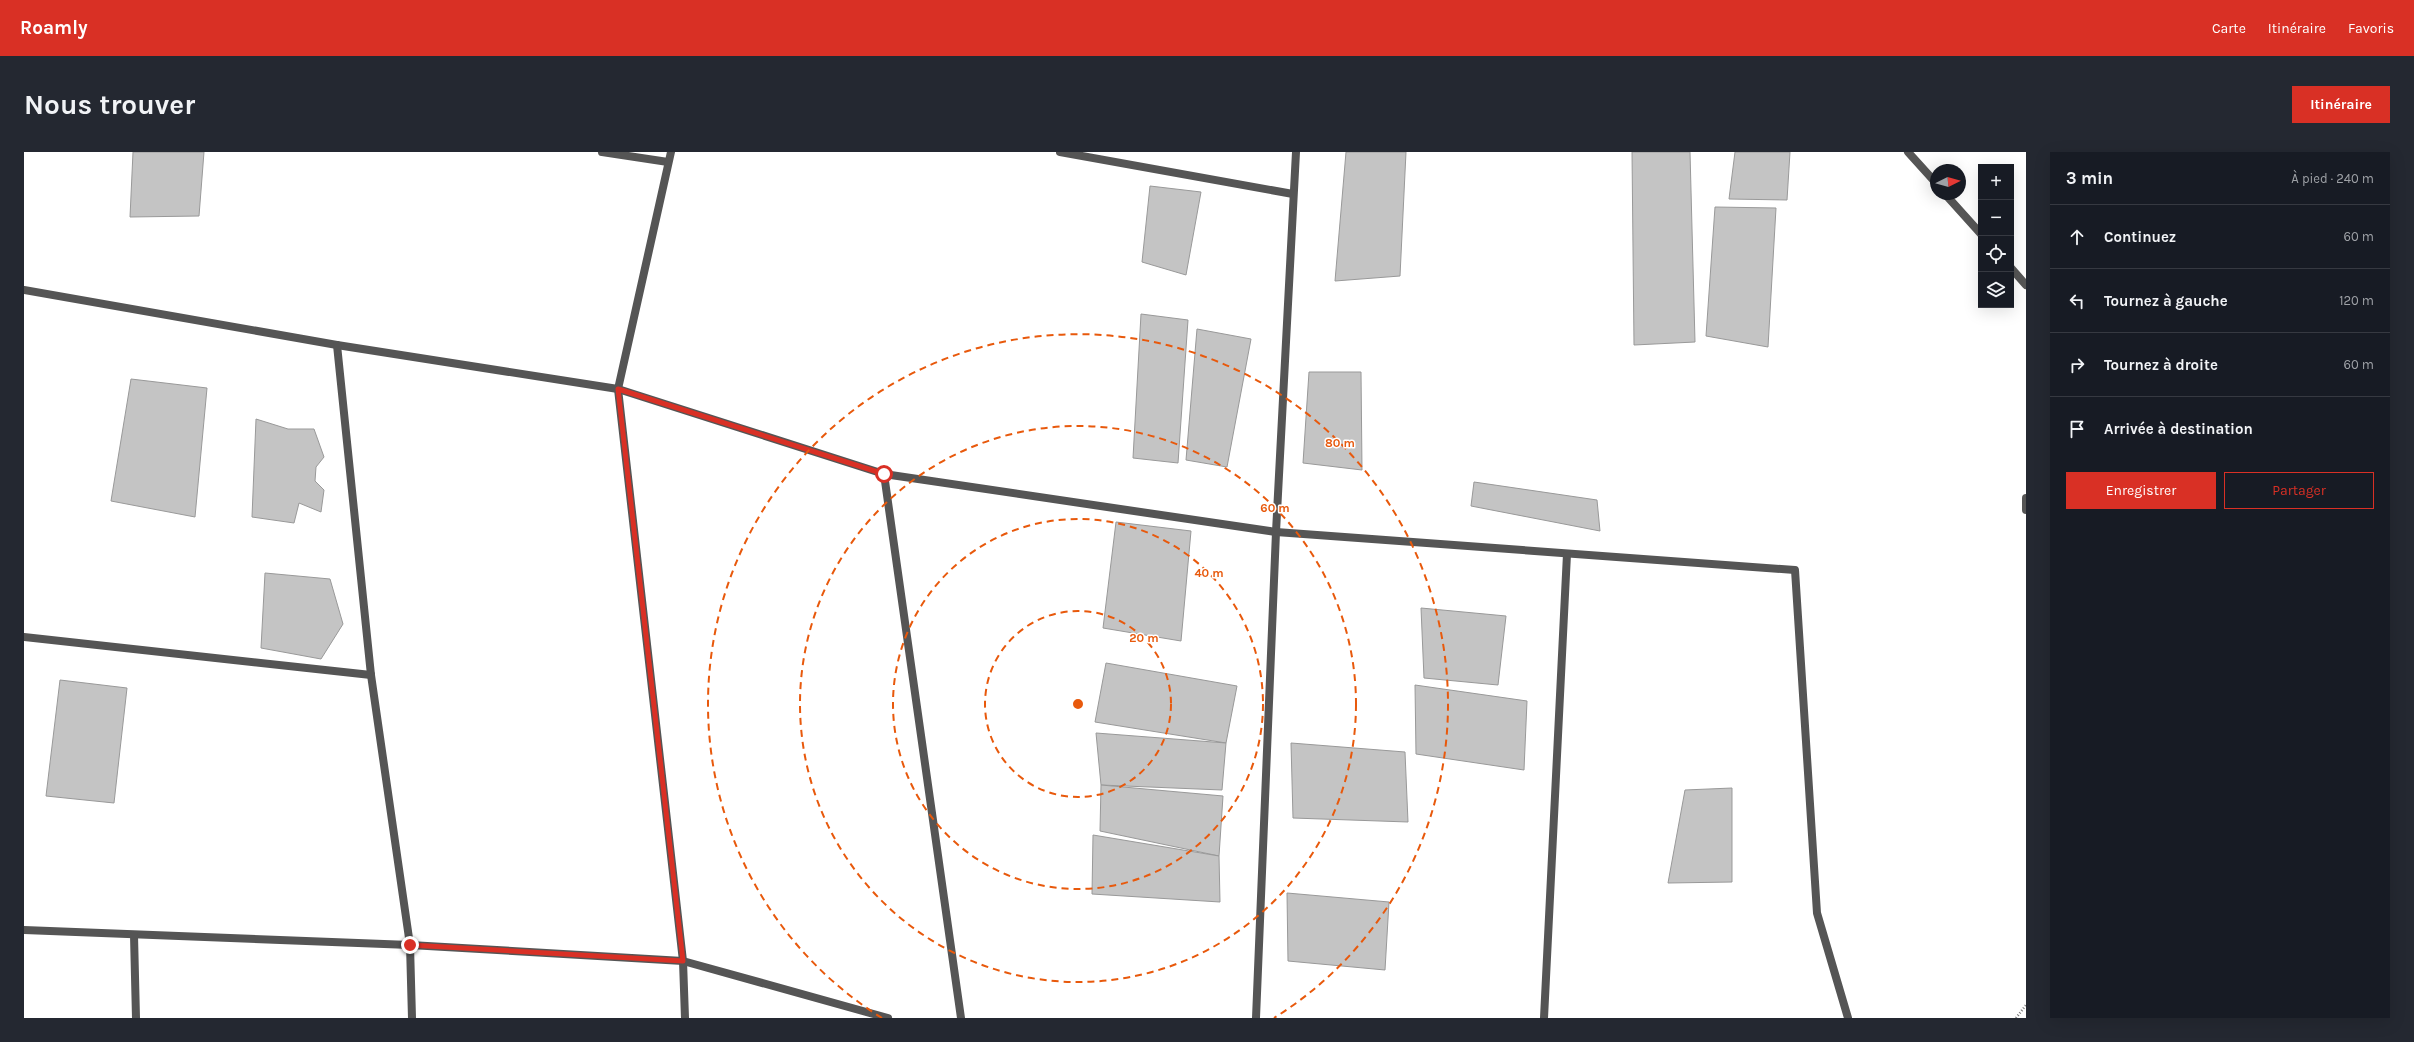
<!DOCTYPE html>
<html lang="fr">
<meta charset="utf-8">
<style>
:root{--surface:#171b24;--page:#242831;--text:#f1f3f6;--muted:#9ea1a6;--line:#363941;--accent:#d93025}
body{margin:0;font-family:Karla,sans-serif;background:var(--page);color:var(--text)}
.controls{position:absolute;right:12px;top:12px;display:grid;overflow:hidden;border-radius:0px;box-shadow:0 4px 16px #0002}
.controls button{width:36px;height:36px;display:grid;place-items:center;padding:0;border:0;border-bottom:1px solid var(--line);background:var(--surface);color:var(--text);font:20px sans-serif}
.compass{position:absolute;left:1906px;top:12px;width:36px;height:36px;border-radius:50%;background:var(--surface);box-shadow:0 4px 16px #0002;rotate:85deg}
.stop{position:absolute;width:12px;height:12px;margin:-9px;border:3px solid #d93025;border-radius:50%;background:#fff}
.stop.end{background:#d93025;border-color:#fff;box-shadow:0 1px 4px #0008}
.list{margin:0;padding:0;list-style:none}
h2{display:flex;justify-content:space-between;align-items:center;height:52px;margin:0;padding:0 16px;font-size:17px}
h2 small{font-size:13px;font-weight:400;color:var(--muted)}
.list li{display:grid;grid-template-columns:26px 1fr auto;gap:12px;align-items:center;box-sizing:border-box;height:64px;padding:0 16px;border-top:1px solid var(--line)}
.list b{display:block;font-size:15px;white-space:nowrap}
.list em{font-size:13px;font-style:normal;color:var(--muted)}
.actions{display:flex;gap:8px;padding:12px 16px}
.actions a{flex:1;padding:9px 0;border:1px solid var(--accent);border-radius:0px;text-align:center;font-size:14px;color:var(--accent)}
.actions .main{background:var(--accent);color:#fff}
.icon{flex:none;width:22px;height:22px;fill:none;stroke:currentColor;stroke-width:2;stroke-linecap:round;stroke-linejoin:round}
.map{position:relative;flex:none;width:2002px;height:866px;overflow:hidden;border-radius:0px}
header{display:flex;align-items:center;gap:24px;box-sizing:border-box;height:56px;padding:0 20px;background:var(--accent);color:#fff}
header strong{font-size:19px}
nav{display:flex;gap:22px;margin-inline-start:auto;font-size:14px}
.intro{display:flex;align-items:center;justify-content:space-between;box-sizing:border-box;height:96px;padding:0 24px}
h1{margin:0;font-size:28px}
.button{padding:10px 18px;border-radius:0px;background:var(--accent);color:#fff;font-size:14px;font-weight:700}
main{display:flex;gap:24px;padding:0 24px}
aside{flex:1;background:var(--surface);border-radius:0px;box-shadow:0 4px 16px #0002}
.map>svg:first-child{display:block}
.building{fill:#c4c4c4;stroke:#999}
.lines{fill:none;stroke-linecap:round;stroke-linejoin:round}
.path{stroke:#777;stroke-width:2.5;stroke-dasharray:1 2;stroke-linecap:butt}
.minor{stroke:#555;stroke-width:8}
.route{stroke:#d93025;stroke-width:5}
.ring{fill:none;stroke:#e8590c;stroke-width:2;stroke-dasharray:7 5}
.centre{fill:#e8590c;stroke:#fff;stroke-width:2}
.ring-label{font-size:12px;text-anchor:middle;font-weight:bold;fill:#e8590c;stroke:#fff;stroke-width:3;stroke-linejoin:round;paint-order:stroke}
</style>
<header>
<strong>Roamly</strong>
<nav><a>Carte</a><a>Itinéraire</a><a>Favoris</a></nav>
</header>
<div class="intro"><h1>Nous trouver</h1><a class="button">Itinéraire</a></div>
<main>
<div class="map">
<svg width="2002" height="866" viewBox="0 0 2002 866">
<rect width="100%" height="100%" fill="#fff"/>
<g class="building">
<path d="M109,0H180L175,64L106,65Z"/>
<path d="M1322,0H1382L1376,124L1311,129Z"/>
<path d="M1608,0H1666L1671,190L1610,193Z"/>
<path d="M1711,0H1766L1763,48L1705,47Z"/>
<path d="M1126,34L1177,40L1162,123L1118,110Z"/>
<path d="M1691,55L1752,56L1744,195L1682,184Z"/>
<path d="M1117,162L1164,168L1154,311L1109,306Z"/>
<path d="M1173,177L1227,187L1203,315L1162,308Z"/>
<path d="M1285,220H1337L1338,318L1279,311Z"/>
<path d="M107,227L183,236L171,365L87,349Z"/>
<path d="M232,267L264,277H290L300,305L292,315L291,329L300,338L297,360L275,351L270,371L228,365Z"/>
<path d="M1450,330L1573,348L1576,379L1447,354Z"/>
<path d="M1092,370L1167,379L1157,489L1079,476Z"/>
<path d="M241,421L306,427L319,472L297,507L237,496Z"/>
<path d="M1397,456L1482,464L1474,533L1400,526Z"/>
<path d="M1082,511L1213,534L1202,591L1071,570Z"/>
<path d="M36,528L103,536L90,651L22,644Z"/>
<path d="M1391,533L1503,549L1500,618L1392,602Z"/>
<path d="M1072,581L1202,591L1198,638L1077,633Z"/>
<path d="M1267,591L1381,600L1384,670L1269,666Z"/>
<path d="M1077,633L1199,644L1195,704L1076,679Z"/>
<path d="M1708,636V730L1644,731L1661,638Z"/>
<path d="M1069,683L1195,704L1196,750L1068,742Z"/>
<path d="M1263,741L1365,750L1361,818L1264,809Z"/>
</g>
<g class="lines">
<path class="path" d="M1992,866L2002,853"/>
<g class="minor">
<path d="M578,0L644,10"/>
<path d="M647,0L594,237L659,809L661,866"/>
<path d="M1036,0L1269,42"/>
<path d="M1884,0L1912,31"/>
<path d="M1921,42L1957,82"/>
<path d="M1987,116L2002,133"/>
<path d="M0,138L313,193L594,237L860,322L1252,380L1771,418L1793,761L1824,866"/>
<path d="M313,193L347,523L386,793L388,866"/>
<path d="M860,322L937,866"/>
<path d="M2002,346V358"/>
<path d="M0,485L347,523"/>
<path d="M0,778L386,793L659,809L864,866"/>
<path d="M110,783L112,866"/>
<path d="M1232,866L1252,380L1272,0"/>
<path d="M1520,866L1543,402"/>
</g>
</g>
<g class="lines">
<path class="route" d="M386,793L659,809L594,237L860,322"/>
</g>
<g class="ring">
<circle cx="1054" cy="552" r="93"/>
<circle cx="1054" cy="552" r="185"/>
<circle cx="1054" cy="552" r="278"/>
<path d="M858 866A370 370 0 1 1 1250 866"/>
</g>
<circle cx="1054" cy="552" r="6" class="centre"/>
<g class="ring-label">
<text x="1316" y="295">80 m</text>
<text x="1251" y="360">60 m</text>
<text x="1185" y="425">40 m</text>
<text x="1120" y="490">20 m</text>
</g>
</svg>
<div class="controls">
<button>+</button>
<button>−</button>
<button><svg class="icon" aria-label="locate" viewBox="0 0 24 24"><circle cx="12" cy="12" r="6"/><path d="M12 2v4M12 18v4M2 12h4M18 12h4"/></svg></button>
<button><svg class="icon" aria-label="layers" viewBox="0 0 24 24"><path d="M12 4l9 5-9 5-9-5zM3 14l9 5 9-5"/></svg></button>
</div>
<svg class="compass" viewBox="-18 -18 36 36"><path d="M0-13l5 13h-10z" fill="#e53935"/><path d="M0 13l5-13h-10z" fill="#9ea1a6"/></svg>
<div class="stop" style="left:860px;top:322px"></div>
<div class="stop end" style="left:386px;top:793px"></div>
</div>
<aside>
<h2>3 min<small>À pied · 240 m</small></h2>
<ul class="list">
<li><svg class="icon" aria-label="ahead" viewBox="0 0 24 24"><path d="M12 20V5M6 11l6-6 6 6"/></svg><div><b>Continuez</b></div><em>60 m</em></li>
<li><svg class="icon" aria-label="left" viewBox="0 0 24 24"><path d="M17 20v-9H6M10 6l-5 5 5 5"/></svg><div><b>Tournez à gauche</b></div><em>120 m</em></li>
<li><svg class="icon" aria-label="right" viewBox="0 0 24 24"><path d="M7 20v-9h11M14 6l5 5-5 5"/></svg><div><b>Tournez à droite</b></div><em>60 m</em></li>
<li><svg class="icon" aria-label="arrive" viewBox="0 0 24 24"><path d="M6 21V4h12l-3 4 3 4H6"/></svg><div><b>Arrivée à destination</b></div></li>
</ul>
<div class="actions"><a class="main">Enregistrer</a><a>Partager</a></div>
</aside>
</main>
